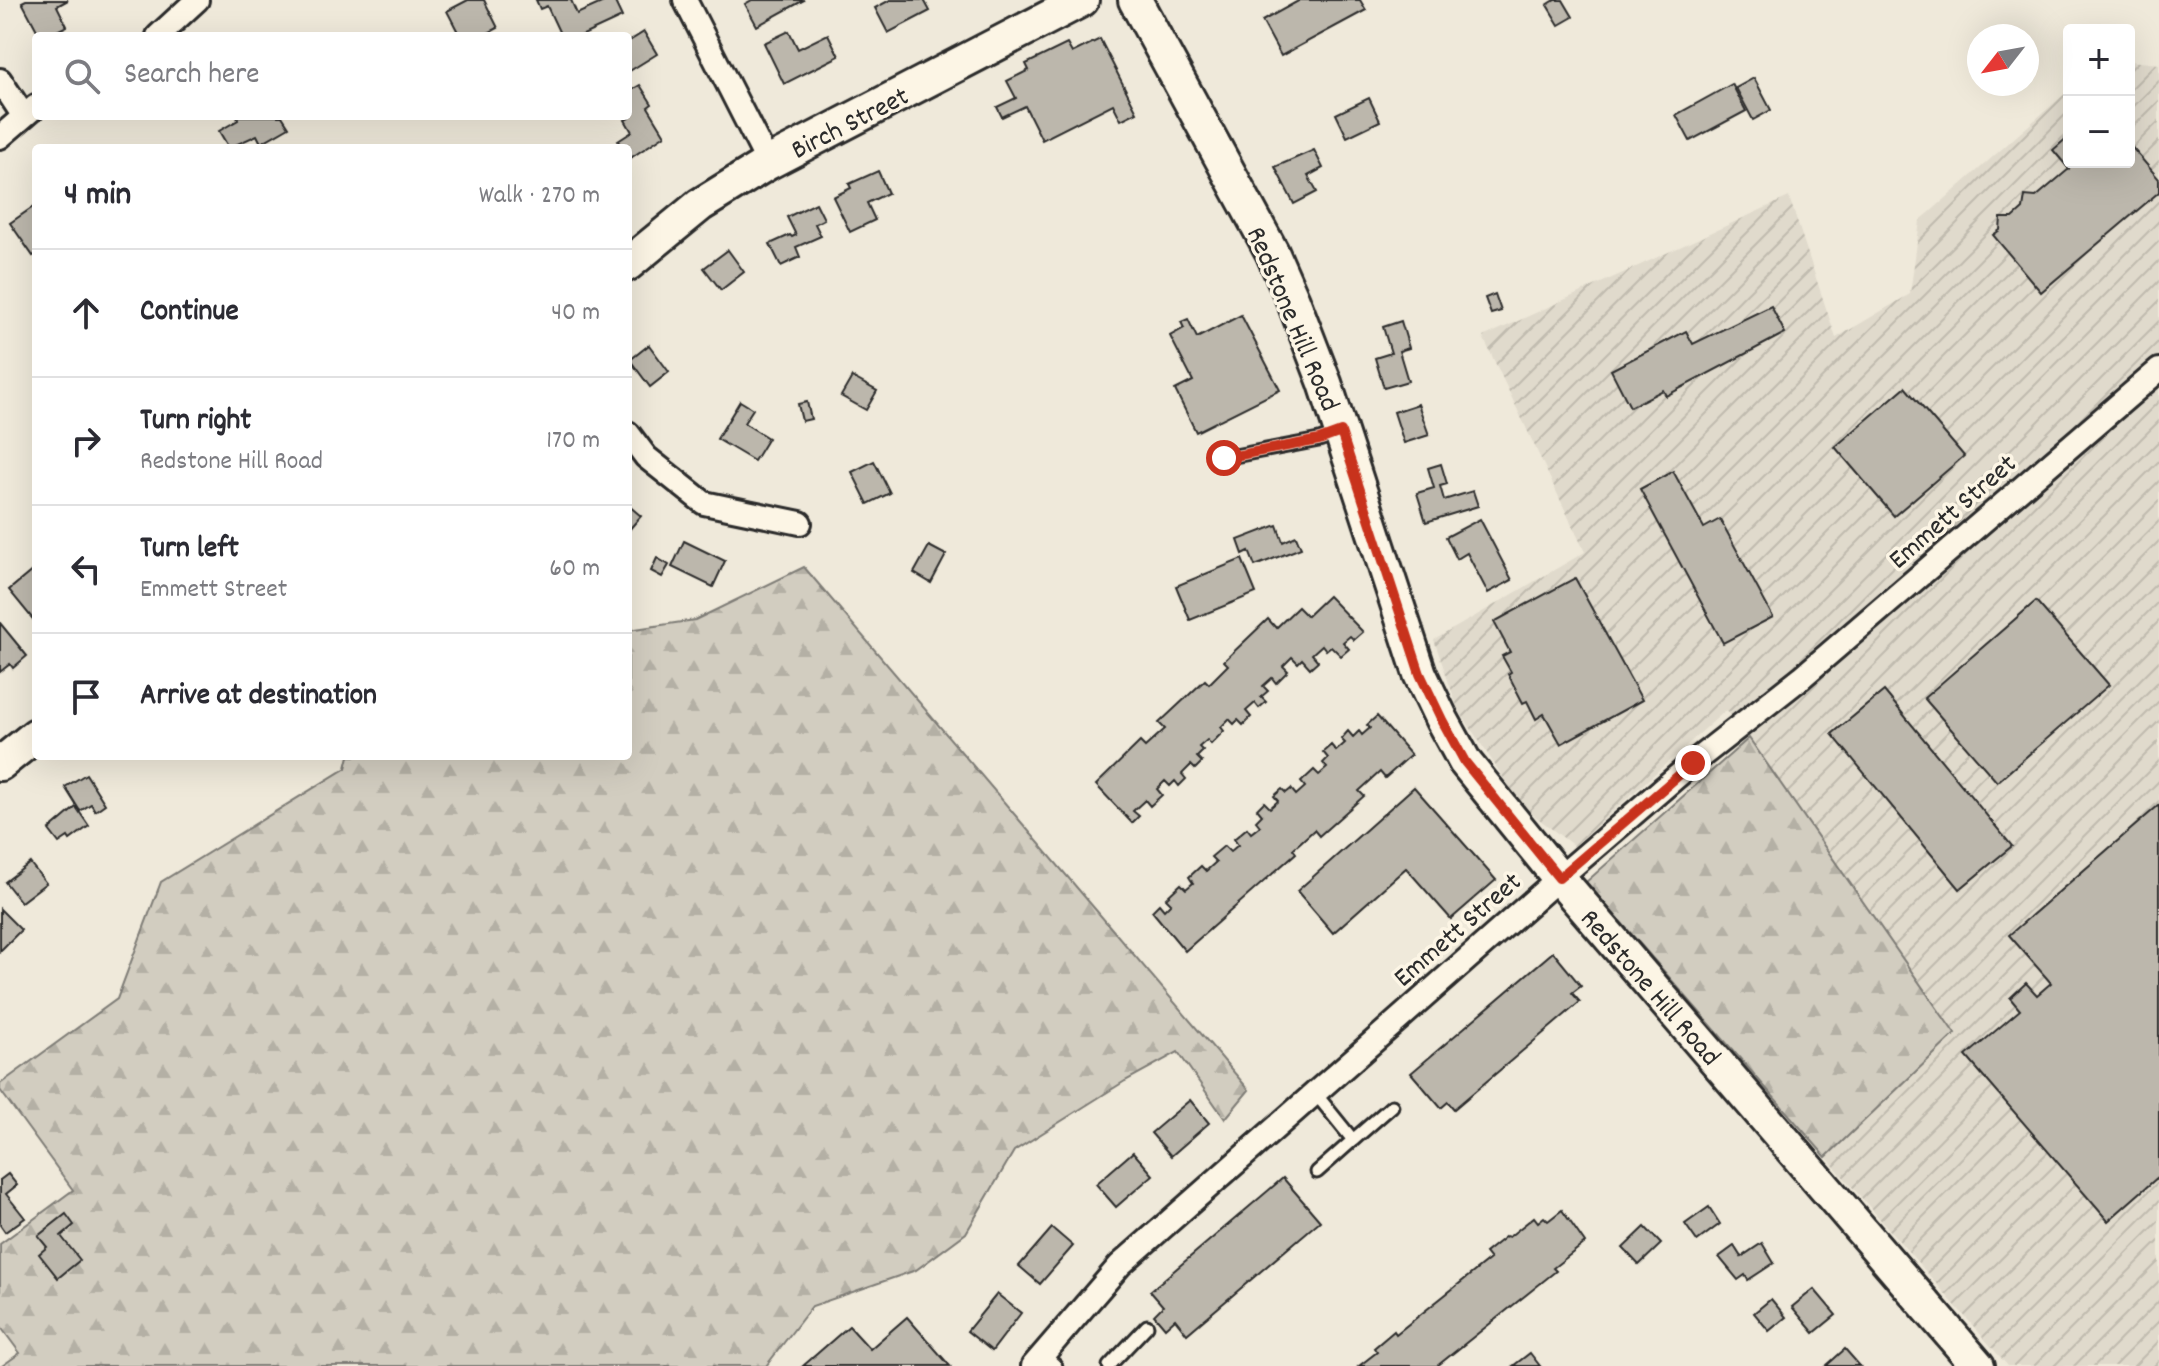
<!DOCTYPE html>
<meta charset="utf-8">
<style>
:root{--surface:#fff;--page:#f7f7f7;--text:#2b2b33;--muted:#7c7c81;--line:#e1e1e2}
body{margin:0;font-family:Dekko,sans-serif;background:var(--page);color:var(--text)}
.controls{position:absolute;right:24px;top:24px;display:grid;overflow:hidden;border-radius:8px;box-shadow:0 8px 32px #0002}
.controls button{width:72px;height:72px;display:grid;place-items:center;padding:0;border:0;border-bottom:2px solid var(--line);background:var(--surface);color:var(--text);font:40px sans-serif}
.compass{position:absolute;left:1967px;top:24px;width:72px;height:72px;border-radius:50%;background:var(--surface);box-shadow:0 8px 32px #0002;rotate:239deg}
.stop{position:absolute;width:24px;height:24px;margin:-18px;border:6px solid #c8321e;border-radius:50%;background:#fff}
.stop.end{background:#c8321e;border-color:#fff;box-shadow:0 2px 8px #0008}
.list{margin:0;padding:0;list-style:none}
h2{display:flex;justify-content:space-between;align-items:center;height:104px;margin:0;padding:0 32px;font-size:34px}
h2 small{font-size:26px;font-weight:400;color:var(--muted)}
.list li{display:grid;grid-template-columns:52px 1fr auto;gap:24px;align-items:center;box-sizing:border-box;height:128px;padding:0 32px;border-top:2px solid var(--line)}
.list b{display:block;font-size:30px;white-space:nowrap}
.list p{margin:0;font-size:26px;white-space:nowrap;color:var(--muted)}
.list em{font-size:26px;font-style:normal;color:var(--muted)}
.icon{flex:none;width:44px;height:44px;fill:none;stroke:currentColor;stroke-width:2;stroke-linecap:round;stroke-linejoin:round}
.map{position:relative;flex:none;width:2159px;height:1366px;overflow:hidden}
.search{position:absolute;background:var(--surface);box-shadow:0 8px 32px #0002;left:32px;top:32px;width:600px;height:88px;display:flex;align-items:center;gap:20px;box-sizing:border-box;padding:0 28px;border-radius:8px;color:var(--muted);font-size:30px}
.panel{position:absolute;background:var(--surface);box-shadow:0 8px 32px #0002;left:32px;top:144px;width:600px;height:616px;border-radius:8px}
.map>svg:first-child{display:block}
.industrial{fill:url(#industrial-furrows)}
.forest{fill:url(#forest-firs);stroke:#7e7c76;stroke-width:2}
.building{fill:#bcb7ac;stroke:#2b2b2b;stroke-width:2}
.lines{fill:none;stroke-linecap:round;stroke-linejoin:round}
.service-casing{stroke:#2b2b2b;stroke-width:17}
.minor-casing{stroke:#2b2b2b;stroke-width:28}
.secondary-casing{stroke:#2b2b2b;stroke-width:38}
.service{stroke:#fcf5e5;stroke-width:11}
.minor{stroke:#fcf5e5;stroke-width:22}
.secondary{stroke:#fcf5e5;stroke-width:32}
.route{stroke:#c8321e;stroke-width:10}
.labels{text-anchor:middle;stroke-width:7;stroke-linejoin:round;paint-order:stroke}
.street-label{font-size:28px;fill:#2b2b2b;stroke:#fcf5e5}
</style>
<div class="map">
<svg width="2159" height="1366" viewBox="0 0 2159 1366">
<defs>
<pattern id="industrial-furrows" width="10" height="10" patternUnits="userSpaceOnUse" patternTransform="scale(2)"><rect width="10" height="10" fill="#e0dacc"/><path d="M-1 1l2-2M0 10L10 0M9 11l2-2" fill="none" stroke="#c0bbaf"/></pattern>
<pattern id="forest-firs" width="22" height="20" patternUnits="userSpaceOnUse" patternTransform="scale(2)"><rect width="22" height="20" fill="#d2cdc0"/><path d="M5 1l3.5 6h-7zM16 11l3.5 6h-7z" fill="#b4b0a5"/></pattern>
</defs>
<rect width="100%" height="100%" fill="#efe9da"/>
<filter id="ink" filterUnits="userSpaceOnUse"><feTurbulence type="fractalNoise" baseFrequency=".0125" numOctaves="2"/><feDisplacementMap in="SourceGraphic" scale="16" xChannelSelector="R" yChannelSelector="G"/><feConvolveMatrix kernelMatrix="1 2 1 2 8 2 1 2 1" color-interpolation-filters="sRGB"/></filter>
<g filter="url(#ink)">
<path class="industrial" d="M2129,61L2159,64V1366H2008L1826,1157L1955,1034L1749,738L1726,710L1574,846L1522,806L1458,709L1434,640L1585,552L1483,337L1789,197L1836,338L1910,294L1920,221L2069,90V162H2129Z"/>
<g class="forest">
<path d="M804,567L1249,1090L1225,1119L1178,1052L1125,1081L1014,1151L966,1233L916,1270L812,1306L766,1366H2L20,1353L0,1326V1244L73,1190L0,1090V1084L117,999L161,882L346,768L349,756H628V630L695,620Z"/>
<path d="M1749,738L1955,1034L1826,1157L1586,882Z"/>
</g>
<g class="building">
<path d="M26,0H68L57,6L67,26L47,36H40L22,2Z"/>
<path d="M468,0H484L498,28L486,34L487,36H460L447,11Z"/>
<path d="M536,0H571L577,14L608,0H614L622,17L581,36H561L547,6L540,9Z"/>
<path d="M752,0H804L757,26L745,4Z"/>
<path d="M890,0H924L930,11L888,33L875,8Z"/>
<path d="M1300,0H1360L1366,10L1281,56L1262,21Z"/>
<path d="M1555,0H1563L1573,17L1559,25L1547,5Z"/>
<path d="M789,31L798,49L828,34L839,56L784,84L764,43Z"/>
<path d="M644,32L657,54L628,72V42Z"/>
<path d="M1100,39L1137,112L1121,120L1113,104L1042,140L1025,106L1002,117L997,107L1016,98L1007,81L1029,70L1026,64L1067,44L1072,53Z"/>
<path d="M1754,78L1771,110L1753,120L1736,88Z"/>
<path d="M1732,84L1746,111L1690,141L1676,115Z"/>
<path d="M640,85L652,104L648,107L665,135L629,159L628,148H622L618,141L632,132L625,120L629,118L628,92Z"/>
<path d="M1369,98L1380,121L1347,137L1336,114Z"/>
<path d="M237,116H282L289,127L261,143L257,135L229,148L219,131L238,120Z"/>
<path d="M2069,136V162H2129V144L2159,179V192L2041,292L1993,235L2000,230L2001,218H2013L2023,209L2025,196L2036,197L2069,169L2053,150Z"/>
<path d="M1314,150L1323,168L1308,176L1317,192L1294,204L1275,167Z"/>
<path d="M878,171L888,193L867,203L875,220L850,232L833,197L851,188L849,184Z"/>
<path d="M816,203L824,219L815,224L821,236L796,247L800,257L781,266L770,244L790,235L792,237L796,235L787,217Z"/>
<path d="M36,205V254L33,256L10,223Z"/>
<path d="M728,250L744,272L721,290L704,268Z"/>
<path d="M1495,294L1501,311L1491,314L1485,298Z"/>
<path d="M1771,306L1785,333L1666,396L1663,390L1630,407L1611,370L1686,331L1693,344Z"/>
<path d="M1241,315L1280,390L1196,432L1175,390L1193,381L1170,336L1184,328L1181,322L1188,319L1197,338Z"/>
<path d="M1401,321L1409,348L1399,351L1408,381L1384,388L1375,358L1391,353L1383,327Z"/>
<path d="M649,345L669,372L650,387L630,360Z"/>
<path d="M852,377L877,391L866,410L841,396Z"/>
<path d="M1905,387L1964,456L1894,516L1835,447Z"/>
<path d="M740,401L753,409L744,423L768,438L754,461L717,439Z"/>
<path d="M807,402L811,419L802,421L798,404Z"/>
<path d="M1418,404L1429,435L1404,443L1394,412Z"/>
<path d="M874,461L890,493L868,504L852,472Z"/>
<path d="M1441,464L1447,484L1440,486L1444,500L1473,491L1478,506L1426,522L1417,493L1434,488L1428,468Z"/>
<path d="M1673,471L1704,528L1720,519L1773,617L1723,643L1640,489Z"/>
<path d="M628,505L641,516L628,531Z"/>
<path d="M1480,519L1512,580L1488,593L1467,553L1457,559L1446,537Z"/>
<path d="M1277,525L1283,542L1296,536L1301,548L1255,566L1249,551L1243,554L1238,540Z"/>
<path d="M684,541L725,561L713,587L672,567Z"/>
<path d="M929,546L946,555L931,583L914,573Z"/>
<path d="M657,558L669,565L662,577L651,571Z"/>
<path d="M1242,559L1256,593L1190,620L1176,586Z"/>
<path d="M33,570L36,574V623L9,590Z"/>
<path d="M1575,578L1642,700L1561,744L1544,714L1536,719L1527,701L1523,703L1508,674L1511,672L1502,656L1510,652L1494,622Z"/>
<path d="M1328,596L1363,632L1354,640L1350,636L1343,642L1349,649L1341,656L1331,646L1326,650L1322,645L1312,654L1318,661L1310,668L1302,659L1298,663L1292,657L1283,666L1288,671L1276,683L1272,678L1263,686L1268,691L1261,697L1266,702L1259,708L1255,703L1246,711L1251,717L1243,725L1238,720L1234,724L1229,719L1221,727L1224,731L1211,744L1207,740L1199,747L1203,751L1197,757L1202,762L1195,769L1191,765L1182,774L1186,779L1179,786L1175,781L1170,786L1165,781L1157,789L1162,795L1150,806L1145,800L1133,811L1139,816L1132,823L1096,785L1140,742L1145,747L1165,729L1159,723L1205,680L1209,684L1228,665L1224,661L1268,619L1276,628L1298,607L1307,616Z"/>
<path d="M2036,601L2109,685L1997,782L1924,698Z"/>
<path d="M0,623L27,656L13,668L10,664L0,672Z"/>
<path d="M1884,691L2012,846L1960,889L1832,734Z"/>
<path d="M1377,716L1411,755L1385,778L1380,772L1359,791L1364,796L1319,836L1314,830L1293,849L1296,853L1185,951L1152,911L1159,904L1164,910L1171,903L1166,898L1181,884L1186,889L1193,883L1189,877L1201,866L1206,871L1216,862L1211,857L1224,846L1230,852L1238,845L1234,839L1247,828L1251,833L1260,826L1256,821L1262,815L1257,809L1264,802L1270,808L1278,801L1274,796L1282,789L1286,793L1291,789L1296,795L1305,787L1301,782L1314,770L1319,775L1327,768L1323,763L1328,758L1323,752L1331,745L1336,751L1345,743L1341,739L1348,731L1353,737L1359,731L1362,735L1370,728L1367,725Z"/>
<path d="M86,774L105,804L95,811L91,804L80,811L65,787Z"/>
<path d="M1414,787L1496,880L1451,919L1406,868L1333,933L1297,891Z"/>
<path d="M2159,805V1176L2108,1221L1966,1056L2020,1010L2010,998L2026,983L2037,995L2051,983L2009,935Z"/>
<path d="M76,807L89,826L70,840L68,837L59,843L49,830Z"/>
<path d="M30,863L46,883L21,902L5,882Z"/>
<path d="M0,909L21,930L0,951Z"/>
<path d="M1553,952L1581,986L1572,993L1580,1002L1454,1109L1448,1102L1441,1108L1411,1073Z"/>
<path d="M1190,1100L1209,1123L1171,1156L1151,1133Z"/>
<path d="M1133,1152L1153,1175L1116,1207L1096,1184Z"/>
<path d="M8,1174L17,1185L6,1194L25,1218L5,1232L0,1225V1180Z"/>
<path d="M1283,1178L1320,1221L1187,1334L1175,1319L1165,1328L1154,1315L1163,1306L1150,1291Z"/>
<path d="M1709,1207L1720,1224L1697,1241L1685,1224Z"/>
<path d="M1562,1210L1585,1243L1553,1268L1556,1271L1437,1366H1359L1377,1352L1374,1348L1394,1331L1396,1334L1490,1259L1485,1253L1506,1236L1509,1237L1534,1217L1538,1222L1544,1217L1548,1221Z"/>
<path d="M66,1214L74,1225L61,1236L80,1260L58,1278L39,1254L47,1247L38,1236Z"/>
<path d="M1645,1227L1661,1244L1639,1265L1623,1248Z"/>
<path d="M1052,1228L1073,1246L1040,1284L1019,1266Z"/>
<path d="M1762,1243L1774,1263L1748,1280L1745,1275L1738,1280L1719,1257L1734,1246L1741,1257Z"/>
<path d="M1814,1289L1836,1315L1814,1333L1792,1307Z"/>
<path d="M997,1294L1021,1313L992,1351L967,1331Z"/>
<path d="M1771,1299L1786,1317L1769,1331L1754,1313Z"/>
<path d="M907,1317L950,1366H803L849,1326L870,1349Z"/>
<path d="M1845,1349L1860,1366H1826Z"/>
<path d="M1530,1353L1540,1366H1513Z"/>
</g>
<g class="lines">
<g class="service-casing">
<g id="service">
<path d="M1224,458L1319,440L1337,434"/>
<path d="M1315,1093L1353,1140L1392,1106"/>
<path d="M1317,1172L1353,1140"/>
<path d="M1043,1354L1056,1366"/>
<path d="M1109,1366L1147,1326"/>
</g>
</g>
<g class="minor-casing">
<g id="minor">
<path d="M685,0L768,163"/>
<path d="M158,36L197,0"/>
<path d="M0,80L23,115"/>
<path d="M0,137L36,106"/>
<path d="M628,433L646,457L704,503L800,523"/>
<path d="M1033,1366L1120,1265L1559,878L1695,761L1802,677L2159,370"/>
</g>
</g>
<g class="secondary-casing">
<g id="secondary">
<path d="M1135,0L1272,252L1293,300L1325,383L1420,674L1442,720L1465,762L1559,878L1978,1366"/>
<path d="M628,264L700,205L768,163L1082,0"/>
<path d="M0,764L36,735"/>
</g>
</g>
<use href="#service" class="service"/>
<use href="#minor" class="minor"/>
<use href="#secondary" class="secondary"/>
</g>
</g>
<g class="lines" filter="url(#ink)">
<path class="route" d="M1224,458L1319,440L1341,432L1420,674L1442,720L1465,762L1559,878L1693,763"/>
</g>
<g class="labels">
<g class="street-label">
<text transform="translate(849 121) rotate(-27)" y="10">Birch Street</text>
<text transform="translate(1295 318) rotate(67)" y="10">Redstone Hill Road</text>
<text transform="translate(1951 510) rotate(-41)" y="10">Emmett Street</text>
<text transform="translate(1456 928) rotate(-41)" y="10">Emmett Street</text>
<text transform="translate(1652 986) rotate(49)" y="10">Redstone Hill Road</text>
</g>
</g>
</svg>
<div class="controls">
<button>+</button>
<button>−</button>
</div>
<svg class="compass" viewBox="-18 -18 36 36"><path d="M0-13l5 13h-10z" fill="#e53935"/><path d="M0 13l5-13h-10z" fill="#7c7c81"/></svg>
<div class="stop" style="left:1224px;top:458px"></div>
<div class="stop end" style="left:1693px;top:763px"></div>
<div class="search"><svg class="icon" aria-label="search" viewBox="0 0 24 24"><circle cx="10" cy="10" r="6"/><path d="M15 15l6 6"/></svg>Search here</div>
<section class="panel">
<h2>4 min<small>Walk · 270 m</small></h2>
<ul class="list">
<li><svg class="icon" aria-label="ahead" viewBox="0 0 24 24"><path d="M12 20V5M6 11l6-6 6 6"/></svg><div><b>Continue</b></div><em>40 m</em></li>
<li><svg class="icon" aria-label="right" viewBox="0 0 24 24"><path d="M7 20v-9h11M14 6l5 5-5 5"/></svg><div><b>Turn right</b><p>Redstone Hill Road</p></div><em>170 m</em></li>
<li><svg class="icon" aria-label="left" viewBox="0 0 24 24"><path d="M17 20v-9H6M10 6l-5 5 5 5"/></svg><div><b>Turn left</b><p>Emmett Street</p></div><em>60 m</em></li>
<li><svg class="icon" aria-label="arrive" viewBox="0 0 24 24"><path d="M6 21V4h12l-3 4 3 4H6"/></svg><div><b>Arrive at destination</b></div></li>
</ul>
</section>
</div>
